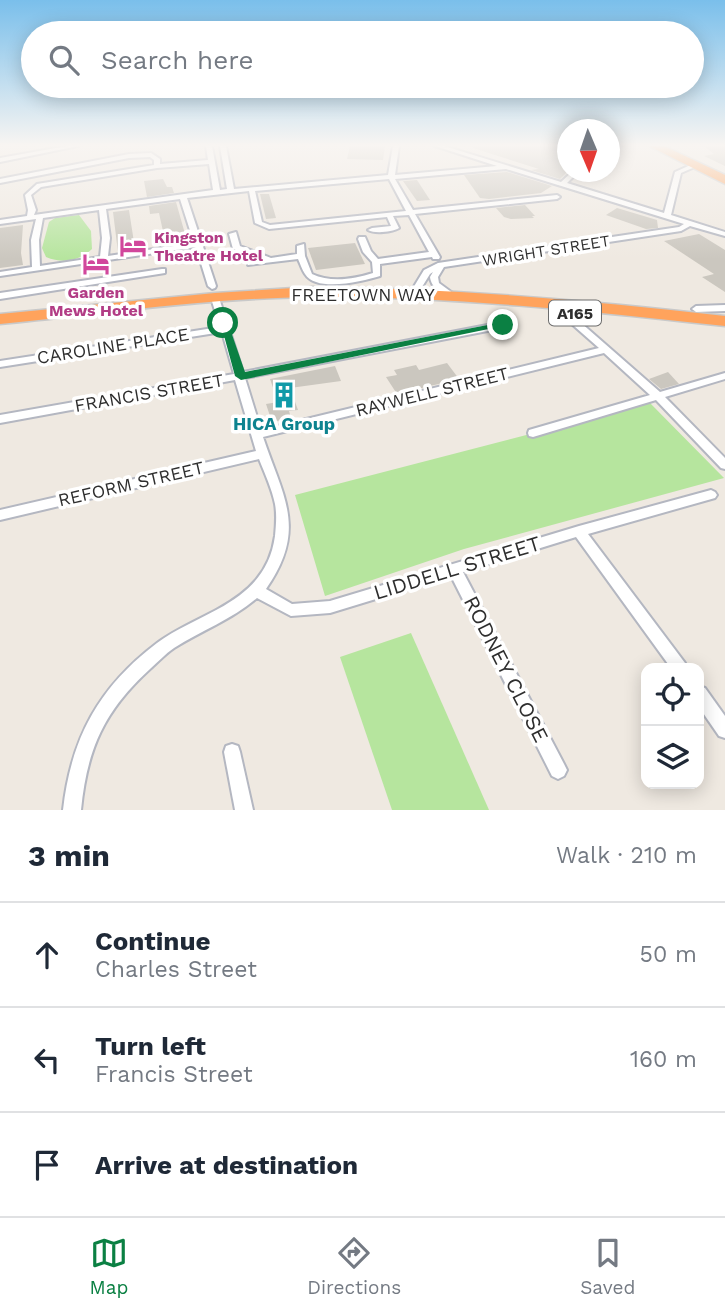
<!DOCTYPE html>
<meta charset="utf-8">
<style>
:root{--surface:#fff;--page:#f2f2f3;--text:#1f2937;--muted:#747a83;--line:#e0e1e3;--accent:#0b8043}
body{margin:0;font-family:"Work Sans",sans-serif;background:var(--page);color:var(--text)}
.controls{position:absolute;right:21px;bottom:21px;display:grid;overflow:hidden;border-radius:14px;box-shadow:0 4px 18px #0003}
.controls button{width:63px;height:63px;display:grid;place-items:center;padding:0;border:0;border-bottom:2px solid var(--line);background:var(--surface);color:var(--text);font:35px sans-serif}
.compass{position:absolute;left:557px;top:119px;width:63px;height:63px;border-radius:50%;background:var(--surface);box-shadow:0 4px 18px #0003;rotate:178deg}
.stop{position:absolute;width:21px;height:21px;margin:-16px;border:5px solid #0b8043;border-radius:50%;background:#fff}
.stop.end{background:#0b8043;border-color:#fff;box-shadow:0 2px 7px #0008}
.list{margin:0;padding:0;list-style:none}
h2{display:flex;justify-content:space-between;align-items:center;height:91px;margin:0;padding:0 28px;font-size:30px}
h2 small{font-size:23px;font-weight:400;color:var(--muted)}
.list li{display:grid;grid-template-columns:46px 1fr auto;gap:21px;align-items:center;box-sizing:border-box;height:105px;padding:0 28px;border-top:2px solid var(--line)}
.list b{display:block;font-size:26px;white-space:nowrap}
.list p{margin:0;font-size:23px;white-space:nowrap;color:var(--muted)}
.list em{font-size:23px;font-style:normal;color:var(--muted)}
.icon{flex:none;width:38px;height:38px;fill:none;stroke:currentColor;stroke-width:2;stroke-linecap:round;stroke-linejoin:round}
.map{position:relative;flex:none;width:725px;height:810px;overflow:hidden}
.search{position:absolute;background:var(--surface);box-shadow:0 4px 18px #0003;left:21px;right:21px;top:21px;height:77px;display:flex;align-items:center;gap:18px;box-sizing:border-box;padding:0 24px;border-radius:38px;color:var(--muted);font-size:26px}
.sheet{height:406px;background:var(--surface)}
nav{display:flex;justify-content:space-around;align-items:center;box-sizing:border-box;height:98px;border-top:2px solid var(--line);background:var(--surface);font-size:19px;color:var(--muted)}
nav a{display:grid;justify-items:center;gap:4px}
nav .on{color:var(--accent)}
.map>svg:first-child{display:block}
.green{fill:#b6e59e}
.building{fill:#cbc7bf}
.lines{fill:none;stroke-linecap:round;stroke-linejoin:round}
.street-casing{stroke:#b4b7c1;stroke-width:4}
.highway-casing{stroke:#c9c9c9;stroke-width:3}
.street{fill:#fff;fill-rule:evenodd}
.highway{fill:#ffa35c;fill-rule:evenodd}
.route{fill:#0b8043}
.labels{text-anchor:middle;stroke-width:7;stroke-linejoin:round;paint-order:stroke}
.far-hotel-label{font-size:16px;font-weight:bold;fill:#b23c85;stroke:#fff;text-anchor:start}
.far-street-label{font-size:16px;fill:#2e2e2e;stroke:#fff}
.shield{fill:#fff;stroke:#6d6d6d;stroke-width:2}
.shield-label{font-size:16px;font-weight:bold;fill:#2e2e2e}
.street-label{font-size:18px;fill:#2e2e2e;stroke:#fff}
.culture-label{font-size:18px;font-weight:bold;fill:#0d838f;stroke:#fff}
.near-street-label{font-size:21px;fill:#2e2e2e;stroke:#fff}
</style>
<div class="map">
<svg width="725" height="810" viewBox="0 0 725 810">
<rect width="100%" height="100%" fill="#efe9e1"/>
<g class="green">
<path d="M79,215L91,231L92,249C79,261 63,264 46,257L42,248L49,222L55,218Z"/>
<path d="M650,403L724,478L464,549L325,596L295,495Z"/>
<path d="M411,633L489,810H392L340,657Z"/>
</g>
<g class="building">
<path d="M350,146H385L383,160L347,159Z"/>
<path d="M473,146H568V171L560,179L531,170L539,169L473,148Z"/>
<path d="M704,146H725V166L704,156L714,154Z"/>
<path d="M507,172L552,186L541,193L489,199L480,198L464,175Z"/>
<path d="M163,179L167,187H172L174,193L147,197L144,181Z"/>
<path d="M417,180L430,200L417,201L403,181Z"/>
<path d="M260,194H269L276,218L266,219Z"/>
<path d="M176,202L187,241L166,245L159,213L150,214L149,206Z"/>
<path d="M525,205L535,216H532L534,218L511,219L504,217L496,208Z"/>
<path d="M617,208L657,220L658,228L646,229L606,215Z"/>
<path d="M129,210L135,249L118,252L113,212Z"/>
<path d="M23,225L21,253L23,265L0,268V228Z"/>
<path d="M699,234L725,250V292L702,277L714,274L664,241Z"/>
<path d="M355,243L365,264L316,270L308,248Z"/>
<path d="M447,363L459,379L397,394L386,377L397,375L394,370L416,365L419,370Z"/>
<path d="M335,366L341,381L290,388L298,410L289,411L291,418L272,422L266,404L278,402L270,379Z"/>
<path d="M668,372L679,384L661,389L649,379Z"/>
</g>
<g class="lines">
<g class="street-casing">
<g id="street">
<path d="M67,146H78L0,162V158Z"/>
<path d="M206,146H212L220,190L227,189L220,146H226L234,189L388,175L393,146H399L395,175L497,166L435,146H444L561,182L572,172H578L567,183L664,213L675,172L695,163L697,164V166L681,173L671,215L725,232V236L690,226L681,231L444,267L438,277L439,283L454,294V298C443,298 431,287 430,277L433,272L430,274L417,295H411L410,293L424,270L438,263L679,227L684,224L506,169L395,179L413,210L557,195L560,197L557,199L415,214L440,257L439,259H433L432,257L380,264V276C363,281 317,293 305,274C302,270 300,263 298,259L248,265V261L261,259L233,249L229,234L236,232L240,246L271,258L297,254V246L304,244L305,256L312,274C331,283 354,279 373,273L372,262L363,252L358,239L359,237H365L371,251L378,259L429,252L409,215L393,216L399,228C392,232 375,234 368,230L372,228L391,226L387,217L269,229L255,223L249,191L187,198L216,286L215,288L212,289L208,286L196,247L0,276V272L32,267L31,240L36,219L0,224V220L27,216L28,210L25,195L37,184L154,165V160L150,157L129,158L0,183V179L129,154L151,153L160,159V164L208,160ZM209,164L213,190L34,215L36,210L31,195L41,187L157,168ZM389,179L406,211L270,225L262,222L255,191ZM180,199L194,243L108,256L110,238L106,209ZM99,210L102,238L100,257L40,266L39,240L43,218Z"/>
<path d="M162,269H165V273L0,299V293Z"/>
<path d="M215,295L219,298L243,372L503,322L508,325L503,328L245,378L261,430L599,348L574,326L572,324L577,321L580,322L660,392L725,373V379L665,397L725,458V469L721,468L656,400L533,437L529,436L528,433L529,430L650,395L604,353L263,437C283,497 308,529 266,589L292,604L330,601L579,526L711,490L715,492L717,495L715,498L588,534L685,663L687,668H671L576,537L463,572L564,764L567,770L564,776L558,779L552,776L451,576L330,613L291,616L257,598C233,619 201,631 174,648C165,654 158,662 150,669C104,711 87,749 81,810H63C71,738 99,687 157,643C176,629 198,620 218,609C249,592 270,572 275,536C276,525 277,515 275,504C272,489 265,474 259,459L0,520V510L256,451L235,380L0,423V415L234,374L222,332L0,367V361L220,327L211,298Z"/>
<path d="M725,305V311L696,312L692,309L696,306Z"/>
<path d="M699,686L705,688L725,716V738L719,736L699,707Z"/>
<path d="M232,744L238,746L240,752L253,810H235L224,752L226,746Z"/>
</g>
</g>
<g class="highway-casing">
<g id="highway">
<path d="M649,146H664L725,175V184Z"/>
<path d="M309,287C449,288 586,300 725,316V326C588,311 450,296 312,297C208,298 103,314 0,324V314L215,293Z"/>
</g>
</g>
<use href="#street" class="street"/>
<use href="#highway" class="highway"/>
</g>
<linearGradient id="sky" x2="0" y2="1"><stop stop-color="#7abfeb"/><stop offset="0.56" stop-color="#f8f5f2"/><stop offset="1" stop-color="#f8f5f2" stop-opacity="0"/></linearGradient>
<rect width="725" height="259" fill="url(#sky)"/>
<path class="route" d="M220,321L228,323L245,372L503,322L508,325L241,380L235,376Z"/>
<defs>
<g id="hotel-bare" transform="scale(2.1)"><path d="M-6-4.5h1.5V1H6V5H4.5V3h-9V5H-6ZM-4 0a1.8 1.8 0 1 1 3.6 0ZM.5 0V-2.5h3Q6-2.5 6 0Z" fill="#d1479c" stroke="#fff" stroke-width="2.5" paint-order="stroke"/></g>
<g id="building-bare" transform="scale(2.1)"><path d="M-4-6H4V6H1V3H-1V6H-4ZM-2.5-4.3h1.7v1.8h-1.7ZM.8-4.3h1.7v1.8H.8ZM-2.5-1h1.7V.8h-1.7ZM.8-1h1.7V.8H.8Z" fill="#0f9aa8" stroke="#fff" stroke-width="2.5" paint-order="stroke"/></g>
</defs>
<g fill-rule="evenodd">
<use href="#hotel-bare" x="133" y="246"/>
<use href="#hotel-bare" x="96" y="264"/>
<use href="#building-bare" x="284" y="395"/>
</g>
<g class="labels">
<g class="far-hotel-label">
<text x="154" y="243">Kingston<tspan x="154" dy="18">Theatre Hotel</tspan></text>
<text x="96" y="298" text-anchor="middle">Garden<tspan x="96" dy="18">Mews Hotel</tspan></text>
</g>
<g class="far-street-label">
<text transform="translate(546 250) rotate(-9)" y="6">WRIGHT STREET</text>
</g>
<rect class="shield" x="549" y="300.5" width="52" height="25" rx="5"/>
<g class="shield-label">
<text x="575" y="319">A165</text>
</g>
<g class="street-label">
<text x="363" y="301">FREETOWN WAY</text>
<text transform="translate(113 346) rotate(-9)" y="6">CAROLINE PLACE</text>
<text transform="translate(432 392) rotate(-14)" y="6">RAYWELL STREET</text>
<text transform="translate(149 393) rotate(-10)" y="6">FRANCIS STREET</text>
<text transform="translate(131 484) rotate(-13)" y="6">REFORM STREET</text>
</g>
<g class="culture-label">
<text x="284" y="430">HICA Group</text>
</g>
<g class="near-street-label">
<text transform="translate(457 568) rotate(-17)" y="7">LIDDELL STREET</text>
<text transform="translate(506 669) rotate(63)" y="7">RODNEY CLOSE</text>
</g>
</g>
</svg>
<div class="controls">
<button><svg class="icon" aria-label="locate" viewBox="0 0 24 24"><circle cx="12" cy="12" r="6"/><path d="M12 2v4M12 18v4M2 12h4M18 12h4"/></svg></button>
<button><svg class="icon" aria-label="layers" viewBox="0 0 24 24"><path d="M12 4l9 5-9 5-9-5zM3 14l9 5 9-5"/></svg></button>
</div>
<svg class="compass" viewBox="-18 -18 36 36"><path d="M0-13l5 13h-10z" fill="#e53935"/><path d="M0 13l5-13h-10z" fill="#747a83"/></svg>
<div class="stop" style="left:223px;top:323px"></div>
<div class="stop end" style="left:503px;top:325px"></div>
<div class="search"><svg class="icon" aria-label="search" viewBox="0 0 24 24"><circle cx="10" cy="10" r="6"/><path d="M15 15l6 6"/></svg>Search here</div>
</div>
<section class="sheet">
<h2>3 min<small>Walk · 210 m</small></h2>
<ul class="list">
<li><svg class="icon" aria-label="ahead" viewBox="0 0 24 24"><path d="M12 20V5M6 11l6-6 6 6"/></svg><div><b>Continue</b><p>Charles Street</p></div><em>50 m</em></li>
<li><svg class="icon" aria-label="left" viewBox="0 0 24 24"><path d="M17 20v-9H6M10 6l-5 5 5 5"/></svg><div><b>Turn left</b><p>Francis Street</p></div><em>160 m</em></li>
<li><svg class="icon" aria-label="arrive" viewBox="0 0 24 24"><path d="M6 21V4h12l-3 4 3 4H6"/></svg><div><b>Arrive at destination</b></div></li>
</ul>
</section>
<nav>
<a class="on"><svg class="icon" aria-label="map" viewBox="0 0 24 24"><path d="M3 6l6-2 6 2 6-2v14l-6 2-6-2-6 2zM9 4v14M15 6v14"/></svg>Map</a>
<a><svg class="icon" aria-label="directions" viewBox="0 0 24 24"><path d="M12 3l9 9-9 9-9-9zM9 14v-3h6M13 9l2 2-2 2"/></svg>Directions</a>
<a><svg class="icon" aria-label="saved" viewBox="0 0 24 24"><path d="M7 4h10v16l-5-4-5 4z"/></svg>Saved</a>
</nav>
